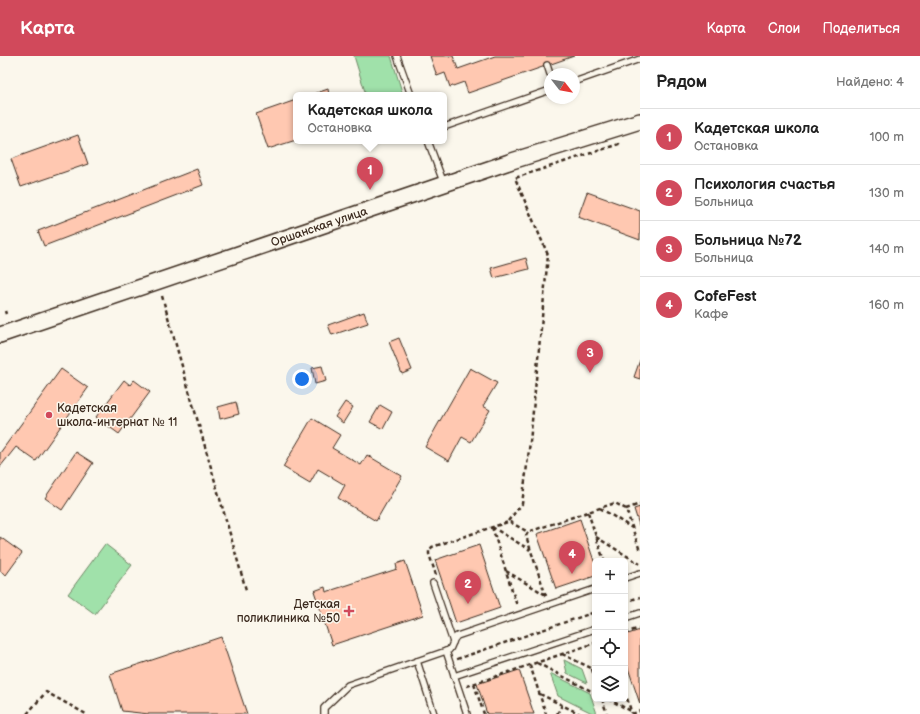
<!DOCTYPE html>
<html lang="ru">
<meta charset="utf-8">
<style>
:root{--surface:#fff;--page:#f2f2f2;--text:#222;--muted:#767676;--line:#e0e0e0;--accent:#d1495b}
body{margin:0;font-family:"Balsamiq Sans",sans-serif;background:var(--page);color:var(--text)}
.controls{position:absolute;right:12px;bottom:12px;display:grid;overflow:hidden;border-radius:6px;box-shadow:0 2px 6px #0003}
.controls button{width:36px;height:36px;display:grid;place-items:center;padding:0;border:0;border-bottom:1px solid var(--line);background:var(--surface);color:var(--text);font:20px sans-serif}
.compass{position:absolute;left:544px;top:12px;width:36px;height:36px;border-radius:50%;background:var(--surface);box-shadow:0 2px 6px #0003;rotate:121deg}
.you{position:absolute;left:302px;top:323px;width:14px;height:14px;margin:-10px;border:3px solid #fff;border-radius:50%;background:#1a73e8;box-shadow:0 0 0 6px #1a73e833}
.badge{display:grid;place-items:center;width:26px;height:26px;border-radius:50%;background:var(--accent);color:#fff;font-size:13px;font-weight:700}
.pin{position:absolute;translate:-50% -33px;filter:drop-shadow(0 1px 2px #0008)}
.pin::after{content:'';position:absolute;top:21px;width:14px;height:12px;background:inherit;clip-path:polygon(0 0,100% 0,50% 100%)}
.popup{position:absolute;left:293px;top:36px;width:154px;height:52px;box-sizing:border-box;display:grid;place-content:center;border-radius:6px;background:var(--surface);filter:drop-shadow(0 1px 3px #0005);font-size:13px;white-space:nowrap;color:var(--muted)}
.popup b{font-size:15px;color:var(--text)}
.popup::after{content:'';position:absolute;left:50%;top:100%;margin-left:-8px;border:8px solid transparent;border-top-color:var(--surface)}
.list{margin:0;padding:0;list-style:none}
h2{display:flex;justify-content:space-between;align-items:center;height:52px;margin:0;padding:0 16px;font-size:17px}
h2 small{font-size:13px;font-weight:400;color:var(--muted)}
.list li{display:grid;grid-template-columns:26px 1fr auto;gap:12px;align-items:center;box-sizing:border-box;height:56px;padding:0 16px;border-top:1px solid var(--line)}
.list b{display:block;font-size:15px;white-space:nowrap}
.list p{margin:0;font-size:13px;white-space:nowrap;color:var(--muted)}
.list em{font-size:13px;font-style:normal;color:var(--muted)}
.icon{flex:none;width:22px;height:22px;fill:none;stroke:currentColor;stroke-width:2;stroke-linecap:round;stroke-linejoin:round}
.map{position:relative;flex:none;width:640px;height:658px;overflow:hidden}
header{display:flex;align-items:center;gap:24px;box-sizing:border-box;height:56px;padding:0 20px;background:var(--accent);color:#fff}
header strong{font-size:19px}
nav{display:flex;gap:22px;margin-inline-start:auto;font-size:14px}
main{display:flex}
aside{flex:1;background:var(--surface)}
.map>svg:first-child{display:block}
.green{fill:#a0e1aa;stroke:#6e8664}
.building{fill:#ffc8b1;stroke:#3b2a1e}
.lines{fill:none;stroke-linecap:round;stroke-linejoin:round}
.lane-casing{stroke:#3b2a1e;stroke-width:8}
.secondary-casing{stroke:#3b2a1e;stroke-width:18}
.path{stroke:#3b2a1e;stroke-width:2.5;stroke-dasharray:4 3;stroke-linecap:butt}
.lane{stroke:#fbf7ec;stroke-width:5.5}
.secondary{stroke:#fbf7ec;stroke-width:15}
.poi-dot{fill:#d1495b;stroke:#fbf7ec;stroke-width:1.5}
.labels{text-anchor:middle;stroke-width:3;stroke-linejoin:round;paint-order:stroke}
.street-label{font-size:12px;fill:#3b2a1e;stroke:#fbf7ec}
.poi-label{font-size:12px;fill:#3b2a1e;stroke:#fbf7ec;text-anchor:start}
</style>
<header>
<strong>Карта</strong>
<nav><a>Карта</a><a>Слои</a><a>Поделиться</a></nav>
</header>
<main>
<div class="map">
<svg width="640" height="658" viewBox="0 0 640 658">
<rect width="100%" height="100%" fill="#fbf7ec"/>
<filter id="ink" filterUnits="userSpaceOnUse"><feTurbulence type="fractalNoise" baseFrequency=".025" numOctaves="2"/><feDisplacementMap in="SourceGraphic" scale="8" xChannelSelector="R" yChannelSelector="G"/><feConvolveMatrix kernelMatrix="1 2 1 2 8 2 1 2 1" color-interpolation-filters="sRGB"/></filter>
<g filter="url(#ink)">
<g class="green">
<path d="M354,0H391L403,39H366Z"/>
<path d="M105,488L132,509L95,558L68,538Z"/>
<path d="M564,604L582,613L587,627L567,617Z"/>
<path d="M550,617L590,637L597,658H594L558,640Z"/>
</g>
<g class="building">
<path d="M430,0H453L458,13L495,0H574L468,37L464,26L450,31L445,17L437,20Z"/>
<path d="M328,33L329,39H311Z"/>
<path d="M296,44V84L268,93L256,58Z"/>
<path d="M78,79L88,108L21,131L11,103Z"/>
<path d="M197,113L203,129L44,190L38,175Z"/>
<path d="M587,136L640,155V184L578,161Z"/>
<path d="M526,202L529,213L494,222L491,212Z"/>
<path d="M364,256L368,267L332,279L328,269Z"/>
<path d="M399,282L412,314L402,318L389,286Z"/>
<path d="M640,304V323L634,321Z"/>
<path d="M322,310L326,325L315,328L312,312Z"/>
<path d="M470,312L497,327L483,350L490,354L471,386L462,381L449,405L425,391Z"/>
<path d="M61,313L88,332L36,405L16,391L0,411V397Z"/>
<path d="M124,324L130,329L134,324L150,336L119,378L96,361Z"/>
<path d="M236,346L239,358L220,363L218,351Z"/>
<path d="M345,346L353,351L343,367L335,361Z"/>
<path d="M380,349L392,356L383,373L370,366Z"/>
<path d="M312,362L340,379L332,392L361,409L367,399L402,420L376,465L338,442L345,429L318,413L310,427L283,411Z"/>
<path d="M76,396L93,407L62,454L45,442Z"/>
<path d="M640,451V472L634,453Z"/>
<path d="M580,463L595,508V520L556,533L537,478Z"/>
<path d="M0,481L22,497L6,519L0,515Z"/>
<path d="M479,489L500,552L456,567L435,504Z"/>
<path d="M405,505L423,559L332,589L314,535L325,531L326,536L397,513L396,508Z"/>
<path d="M640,574V648L625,603V579Z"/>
<path d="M221,581L247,658H149L122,655L110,618Z"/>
<path d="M519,614L534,658H487L477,628Z"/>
</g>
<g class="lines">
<g class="lane-casing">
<g id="lane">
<path d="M397,0L411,39"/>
<path d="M547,9L550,18"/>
<path d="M574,26L640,3"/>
<path d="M444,71L550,34"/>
<path d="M428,85L444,128"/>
<path d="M625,522L640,517"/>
<path d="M433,527L453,586"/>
<path d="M625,562L640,557"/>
<path d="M446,595L467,658"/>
<path d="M417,605L449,594C453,590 452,584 457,580L595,533"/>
<path d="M454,620L595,573"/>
<path d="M324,658V652L348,629L417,605L434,658"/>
</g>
</g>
<g class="secondary-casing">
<g id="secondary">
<path id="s1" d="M0,279L512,105L640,65"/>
</g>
</g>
<g class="path">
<path d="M162,240L246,534"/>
<path d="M5,255L6,258"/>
<path d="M600,452L632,472"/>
<path d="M626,453L640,448"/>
<path d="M588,456L604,505"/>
<path d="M508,465L522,448L530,386L548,199L515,122L622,87"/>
<path d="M492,471L517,550"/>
<path d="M492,471L530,494"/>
<path d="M596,481L640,508"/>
<path d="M506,515L546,539"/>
<path d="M436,519L429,498V495L432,491L508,466H510L528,476"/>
<path d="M546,540L526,480L528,476L615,447L626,453L640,495"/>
<path d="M625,546L640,541"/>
<path d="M625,577L640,572"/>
<path d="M562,598L595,614"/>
<path d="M457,603L595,556"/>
<path d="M537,607L595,637"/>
<path d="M530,609L546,658"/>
<path d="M592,613L595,623"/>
<path d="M474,628L484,658"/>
<path d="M467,630L595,587"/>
<path d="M625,636L632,658"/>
<path d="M540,638L580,658"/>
<path d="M602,643L607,658"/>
<path d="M608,643L631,655"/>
<path d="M27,658L46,636L86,658"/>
<path d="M557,658L562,649"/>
<path d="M632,658L640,655"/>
</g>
<use href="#lane" class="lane"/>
<use href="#secondary" class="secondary"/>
</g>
</g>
<g class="poi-dot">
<circle cx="49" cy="359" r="4"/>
<path d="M347 549h4v4h4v4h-4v4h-4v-4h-4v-4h4z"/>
</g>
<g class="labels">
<g class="street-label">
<text dy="4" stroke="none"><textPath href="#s1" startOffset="337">Оршанская улица</textPath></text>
</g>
<g class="poi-label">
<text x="57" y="356">Кадетская<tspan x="57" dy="14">школа-интернат № 11</tspan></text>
<text x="340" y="552" text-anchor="end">Детская<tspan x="340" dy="14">поликлиника №50</tspan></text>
</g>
</g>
</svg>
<div class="controls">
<button>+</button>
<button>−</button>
<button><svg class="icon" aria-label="locate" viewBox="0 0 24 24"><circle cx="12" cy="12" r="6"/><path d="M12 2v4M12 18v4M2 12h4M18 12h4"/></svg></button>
<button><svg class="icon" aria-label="layers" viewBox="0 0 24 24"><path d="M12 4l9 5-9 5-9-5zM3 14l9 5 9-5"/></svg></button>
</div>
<svg class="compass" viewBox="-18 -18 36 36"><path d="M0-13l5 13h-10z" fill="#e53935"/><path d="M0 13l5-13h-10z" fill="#767676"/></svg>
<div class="you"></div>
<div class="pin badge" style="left:370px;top:134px">1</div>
<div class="popup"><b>Кадетская школа</b>Остановка</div>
<div class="pin badge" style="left:468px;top:548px">2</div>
<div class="pin badge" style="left:590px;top:317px">3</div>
<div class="pin badge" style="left:572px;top:518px">4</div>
</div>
<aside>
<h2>Рядом<small>Найдено: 4</small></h2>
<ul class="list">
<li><span class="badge">1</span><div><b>Кадетская школа</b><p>Остановка</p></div><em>100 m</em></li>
<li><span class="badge">2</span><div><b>Психология счастья</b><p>Больница</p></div><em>130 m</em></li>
<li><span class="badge">3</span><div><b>Больница №72</b><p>Больница</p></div><em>140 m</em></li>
<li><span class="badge">4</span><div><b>CofeFest</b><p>Кафе</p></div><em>160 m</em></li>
</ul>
</aside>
</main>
